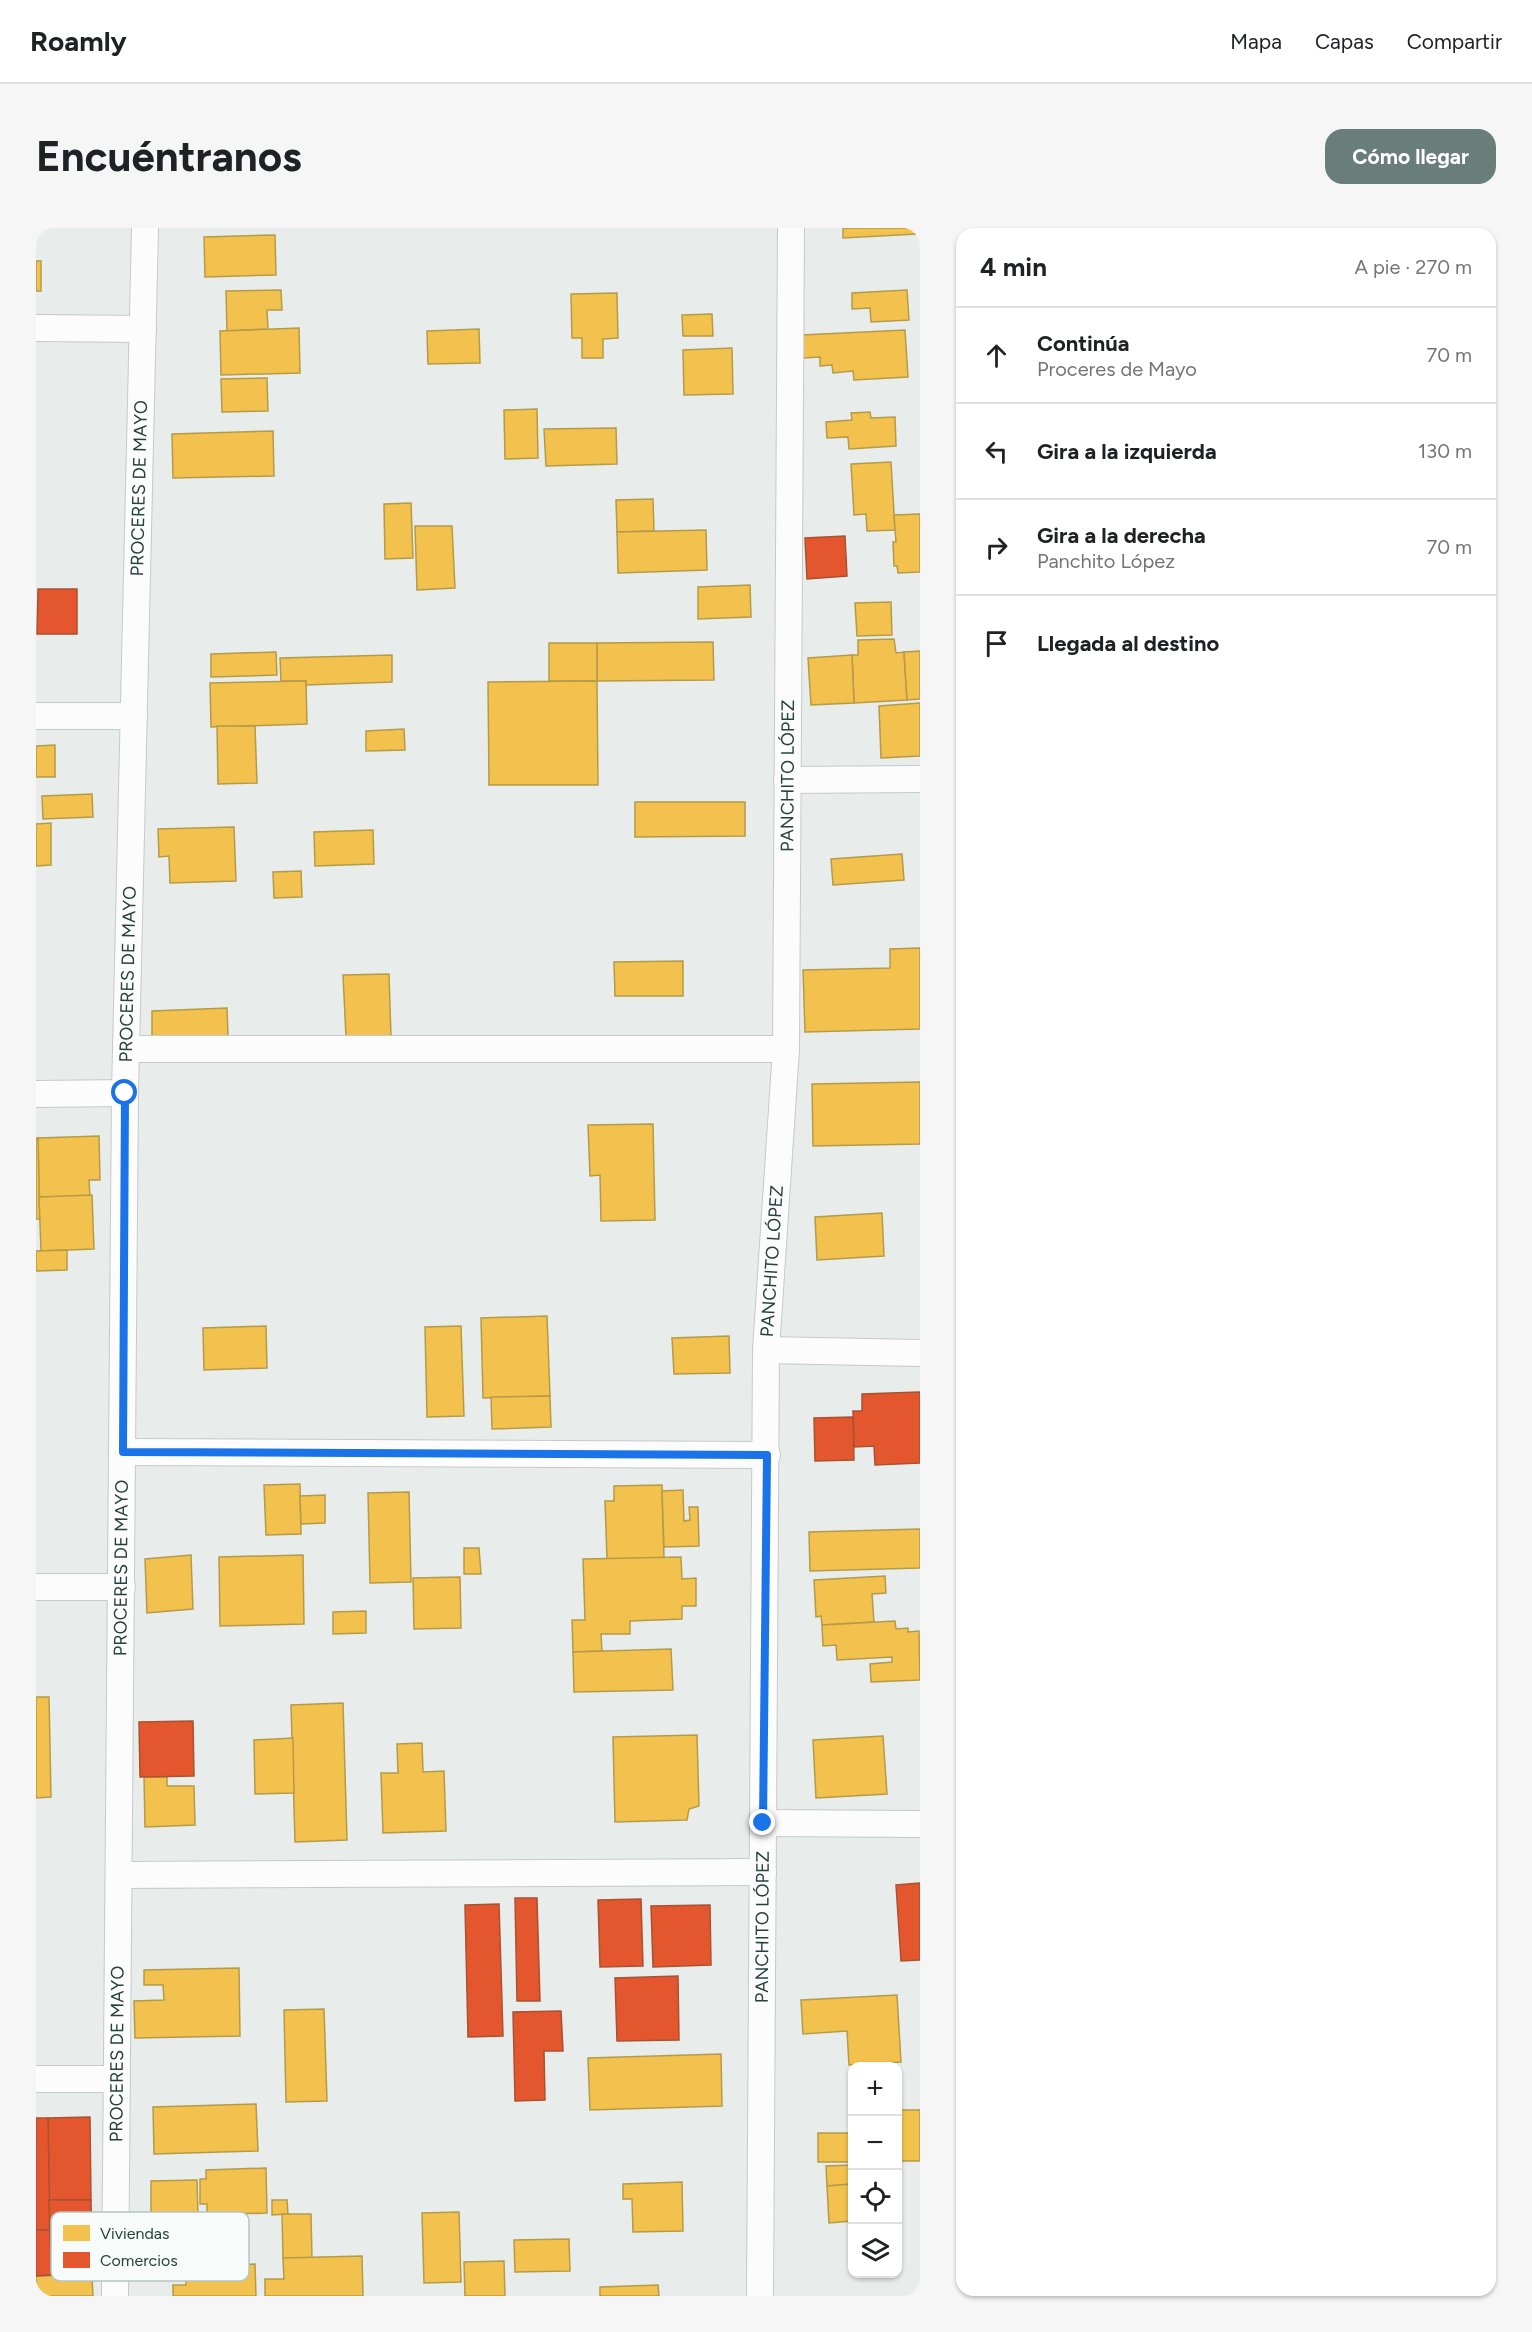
<!DOCTYPE html>
<html lang="es">
<meta charset="utf-8">
<style>
:root{--surface:#fff;--page:#f6f6f6;--text:#202124;--muted:#757577;--line:#e0e0e0;--accent:#697e78}
body{margin:0;font-family:Figtree,sans-serif;background:var(--page);color:var(--text)}
.controls{position:absolute;right:18px;bottom:18px;display:grid;overflow:hidden;border-radius:12px;box-shadow:0 2px 4px #0004}
.controls button{width:54px;height:54px;display:grid;place-items:center;padding:0;border:0;border-bottom:2px solid var(--line);background:var(--surface);color:var(--text);font:30px sans-serif}
.stop{position:absolute;width:18px;height:18px;margin:-14px;border:4px solid #1a73e8;border-radius:50%;background:#fff}
.stop.end{background:#1a73e8;border-color:#fff;box-shadow:0 2px 6px #0008}
.list{margin:0;padding:0;list-style:none}
h2{display:flex;justify-content:space-between;align-items:center;height:78px;margin:0;padding:0 24px;font-size:26px}
h2 small{font-size:20px;font-weight:400;color:var(--muted)}
.list li{display:grid;grid-template-columns:39px 1fr auto;gap:18px;align-items:center;box-sizing:border-box;height:96px;padding:0 24px;border-top:2px solid var(--line)}
.list b{display:block;font-size:22px;white-space:nowrap}
.list p{margin:0;font-size:20px;white-space:nowrap;color:var(--muted)}
.list em{font-size:20px;font-style:normal;color:var(--muted)}
.icon{flex:none;width:33px;height:33px;fill:none;stroke:currentColor;stroke-width:2;stroke-linecap:round;stroke-linejoin:round}
.map{position:relative;flex:none;width:884px;height:2068px;overflow:hidden;border-radius:18px}
header{display:flex;align-items:center;gap:36px;box-sizing:border-box;height:84px;padding:0 30px;background:var(--surface);border-bottom:2px solid var(--line)}
header strong{font-size:28px}
nav{display:flex;gap:33px;margin-inline-start:auto;font-size:21px}
.intro{display:flex;align-items:center;justify-content:space-between;box-sizing:border-box;height:144px;padding:0 36px}
h1{margin:0;font-size:42px}
.button{padding:15px 27px;border-radius:18px;background:var(--accent);color:#fff;font-size:21px;font-weight:700}
main{display:flex;gap:36px;padding:0 36px}
aside{flex:1;background:var(--surface);border-radius:18px;box-shadow:0 2px 4px #0004}
.map>svg:first-child{display:block}
.homes{fill:#f2c14e;stroke:#b49b48;stroke-width:1.5}
.shops{fill:#e4572e;stroke:#aa5132;stroke-width:1.5}
.lines{fill:none;stroke-linecap:round;stroke-linejoin:round}
.street-casing{stroke:#c5cac8;stroke-width:28}
.street{stroke:#fcfcfc;stroke-width:26}
.route{stroke:#1a73e8;stroke-width:8}
.labels{text-anchor:middle;stroke-width:6;stroke-linejoin:round;paint-order:stroke}
.street-label{font-size:18px;fill:#24423a;stroke:#f7fbf9}
.key{fill:#f7fbf9;stroke:#b8c4c0;stroke-width:1.5}
.key-label{font-size:16px;fill:#24423a}
</style>
<header>
<strong>Roamly</strong>
<nav><a>Mapa</a><a>Capas</a><a>Compartir</a></nav>
</header>
<div class="intro"><h1>Encuéntranos</h1><a class="button">Cómo llegar</a></div>
<main>
<div class="map">
<svg width="884" height="2068" viewBox="0 0 884 2068">
<rect width="100%" height="100%" fill="#e8edeb"/>
<g class="homes">
<path d="M807,0H881V6L807,10Z"/>
<path d="M239,7L240,47L169,49L168,9Z"/>
<rect x="0" y="33" width="5" height="30"/>
<path d="M245,62L246,82H231L232,101L191,103L190,63Z"/>
<path d="M871,62L873,92L835,94L834,80L816,81V65Z"/>
<path d="M581,65L582,110L567,111V130H546V110H536L535,66Z"/>
<path d="M676,86L677,108H647L646,87Z"/>
<path d="M263,100L264,145L185,147L184,103Z"/>
<path d="M443,101L444,135L392,136L391,103Z"/>
<path d="M869,102L872,149L818,152L817,143L797,145L796,137L784,138V129L767,130L766,107Z"/>
<path d="M696,120L697,166L648,167L647,122Z"/>
<path d="M231,150L232,183L186,184L185,151Z"/>
<path d="M501,181L502,230L469,231L468,182Z"/>
<path d="M834,184L835,190L859,189L860,218L813,221L812,209L791,210L790,194L816,192L815,185Z"/>
<path d="M580,200L581,236L510,238L508,201Z"/>
<path d="M237,203L238,248L137,250L136,206Z"/>
<path d="M855,234L859,302L831,303L830,286L818,287L815,236Z"/>
<path d="M617,271L618,303L581,304L580,272Z"/>
<path d="M375,275L377,330L349,331L348,276Z"/>
<path d="M884,286V344L862,345L861,338H858L857,314H860L858,287Z"/>
<path d="M379,298H416L419,360L381,362Z"/>
<path d="M670,302L671,342L582,345L581,304Z"/>
<path d="M714,357L715,389L662,391V359Z"/>
<path d="M855,374L856,407L821,408L819,375Z"/>
<path d="M858,411L860,425L868,424L871,472L818,475L816,427H822V412Z"/>
<path d="M677,414L678,452L561,453V415Z"/>
<rect x="513" y="415" width="48" height="38"/>
<path d="M884,423V471L871,472L868,424Z"/>
<path d="M240,424L241,447L175,449V426Z"/>
<path d="M356,427V454L270,457V453H245L244,430Z"/>
<path d="M816,427L818,475L775,477L772,430Z"/>
<path d="M270,453L271,496L175,499L174,455Z"/>
<path d="M561,453L562,557H453L452,454Z"/>
<path d="M884,475V528L845,530L843,478Z"/>
<path d="M181,498H219L221,555L182,556Z"/>
<path d="M368,501L369,522L330,523V503Z"/>
<path d="M19,517V549H0V518Z"/>
<path d="M56,566L57,589L7,591L6,568Z"/>
<path d="M599,574H709V608L599,609Z"/>
<path d="M15,595V637L0,638V596Z"/>
<path d="M198,599L200,653L134,655L133,628L123,629L122,601Z"/>
<path d="M337,602L338,636L279,638L278,604Z"/>
<path d="M866,626L868,652L797,657L795,631Z"/>
<path d="M265,643L266,669L238,670L237,644Z"/>
<path d="M884,720V801L769,804L767,742L854,740V721Z"/>
<path d="M647,733V768H579L578,734Z"/>
<path d="M353,746L355,809H310L307,747Z"/>
<path d="M191,780L192,808L116,810V783Z"/>
<path d="M884,854V916L777,918L776,856Z"/>
<path d="M617,896L619,992L565,993L564,947L554,948L552,897Z"/>
<path d="M63,908L64,952H53L54,968L3,969L2,910Z"/>
<path d="M0,910H2L4,991H0Z"/>
<path d="M56,967L58,1021L5,1023L3,969Z"/>
<path d="M846,985L848,1028L781,1032L779,989Z"/>
<path d="M31,1022V1042L0,1043V1023Z"/>
<path d="M511,1088L514,1168L447,1170L445,1090Z"/>
<path d="M230,1098L231,1140L168,1142L167,1100Z"/>
<path d="M425,1098L428,1188L391,1189L389,1099Z"/>
<path d="M693,1108L694,1145L638,1146L636,1110Z"/>
<path d="M514,1168L515,1199L456,1201L455,1169Z"/>
<path d="M264,1256L265,1306L230,1307L228,1257Z"/>
<path d="M626,1257L628,1330L571,1331L569,1273H578V1258Z"/>
<path d="M647,1262L648,1293L654,1292L653,1279H662L663,1318L628,1319L626,1263Z"/>
<path d="M373,1264L375,1354L334,1355L332,1265Z"/>
<path d="M289,1267V1295L265,1296L264,1268Z"/>
<path d="M884,1301V1340L774,1343L773,1304Z"/>
<path d="M428,1320H443L445,1346H428Z"/>
<path d="M155,1327L157,1381L111,1385L109,1331Z"/>
<path d="M267,1327L268,1396L184,1398L183,1329Z"/>
<path d="M645,1329L646,1351L660,1350V1378H646V1391L594,1393V1406H565L566,1423L537,1424L536,1392H549L547,1331Z"/>
<path d="M849,1348L850,1365L836,1366L838,1394L786,1397L785,1388L780,1389L778,1352Z"/>
<path d="M424,1349L425,1400L378,1401L377,1350Z"/>
<path d="M330,1383V1405L297,1406V1384Z"/>
<path d="M859,1393L860,1401L872,1400V1404L883,1403L884,1452L835,1454L834,1436L856,1434V1429L801,1432L800,1417L787,1418L786,1397Z"/>
<path d="M635,1421L637,1462L538,1464L537,1424Z"/>
<path d="M0,1469H13L15,1569L0,1570Z"/>
<path d="M307,1475L311,1612L259,1614L255,1477Z"/>
<path d="M661,1507L663,1578L653,1581L651,1592L579,1594L577,1509Z"/>
<path d="M847,1508L851,1566L780,1570L777,1512Z"/>
<path d="M257,1510L258,1565L219,1566L218,1512Z"/>
<path d="M386,1515L387,1544L408,1543L410,1603L347,1605L345,1545H362L361,1516Z"/>
<path d="M108,1549H131V1558H158L159,1597L109,1599Z"/>
<path d="M203,1740L204,1808L99,1810L98,1773L128,1772L127,1757H108V1742Z"/>
<path d="M861,1767L865,1834L813,1837L811,1803L767,1806L765,1772Z"/>
<path d="M288,1781L291,1873L250,1874L248,1782Z"/>
<path d="M685,1826L686,1878L554,1882L552,1830Z"/>
<path d="M220,1876L222,1923L118,1926L117,1879Z"/>
<rect x="862" y="1882" width="22" height="51"/>
<rect x="782" y="1905" width="34" height="29"/>
<path d="M816,1937V1956L791,1958L790,1938Z"/>
<path d="M230,1940L231,1985L171,1987V1976H164V1951H170V1942Z"/>
<path d="M161,1952L162,1987L115,1988V1953Z"/>
<path d="M646,1954L647,2003L597,2004L596,1971H587V1956Z"/>
<path d="M816,1956V1993L793,1995L791,1958Z"/>
<path d="M236,1972H251L252,1986L236,1987Z"/>
<path d="M423,1984L425,2054L388,2055L386,1985Z"/>
<path d="M246,1986H275L276,2030H247Z"/>
<path d="M533,2011L534,2043L479,2044L478,2012Z"/>
<path d="M326,2028L327,2068H229V2051H248L247,2030Z"/>
<path d="M468,2033L469,2068H429L428,2034Z"/>
<path d="M219,2036L220,2068H137V2057H150V2038Z"/>
<path d="M56,2047L57,2068H0V2048Z"/>
<path d="M622,2057L623,2068H564V2059Z"/>
</g>
<g class="shops">
<path d="M809,308L811,348L771,351L769,310Z"/>
<path d="M2,361H41V406H1Z"/>
<path d="M884,1164V1235L839,1237L838,1218L818,1219L817,1183H826V1166Z"/>
<path d="M817,1189L818,1232L779,1233L778,1190Z"/>
<path d="M157,1493L158,1548L104,1549L103,1494Z"/>
<path d="M884,1655V1732L865,1733L860,1657Z"/>
<path d="M479,1670H501L504,1773H481Z"/>
<path d="M605,1671L607,1738L564,1739L562,1672Z"/>
<path d="M463,1676L467,1808L432,1809L429,1677Z"/>
<path d="M674,1677L675,1737L617,1739L615,1678Z"/>
<path d="M642,1748L643,1812L581,1813L579,1750Z"/>
<path d="M525,1783L527,1823H508L509,1872L479,1873L477,1784Z"/>
<path d="M54,1889L55,1972H13L12,1890Z"/>
<path d="M0,1890H12L14,2002H0Z"/>
<path d="M13,1972H55L56,2047H15Z"/>
<path d="M0,2002H14L15,2047L0,2048Z"/>
</g>
<g class="lines">
<g class="street-casing">
<g id="street">
<path d="M0,100L107,101"/>
<path d="M0,488H98"/>
<path d="M751,552L884,551"/>
<path d="M91,821H750"/>
<path d="M0,866L89,865"/>
<path d="M730,1122L884,1125"/>
<path d="M87,1224L731,1227"/>
<path d="M0,1359H86"/>
<path d="M727,1595L884,1596"/>
<path d="M83,1647L727,1644"/>
<path d="M0,1851H81"/>
<path id="s1" d="M79,2068L89,865L109,0"/>
<path id="s2" d="M724,2068L730,1122L750,821L755,0"/>
</g>
</g>
<use href="#street" class="street"/>
</g>
<g class="lines">
<path class="route" d="M89,865L87,1224L731,1227L727,1595"/>
</g>
<g class="labels">
<g class="street-label">
<text dy="6" stroke="none"><textPath href="#s1" startOffset="1808">PROCERES DE MAYO</textPath></text>
<text dy="6" stroke="none"><textPath href="#s2" startOffset="1521">PANCHITO LÓPEZ</textPath></text>
<text dy="6" stroke="none"><textPath href="#s1" startOffset="1322">PROCERES DE MAYO</textPath></text>
<text dy="6" stroke="none"><textPath href="#s2" startOffset="1035">PANCHITO LÓPEZ</textPath></text>
<text dy="6" stroke="none"><textPath href="#s1" startOffset="728">PROCERES DE MAYO</textPath></text>
<text dy="6" stroke="none"><textPath href="#s2" startOffset="369">PANCHITO LÓPEZ</textPath></text>
<text dy="6" stroke="none"><textPath href="#s1" startOffset="242">PROCERES DE MAYO</textPath></text>
</g>
</g>
<rect x="15" y="1984" width="198" height="69" rx="9" class="key"/>
<rect x="27" y="1997" width="27" height="16" fill="#f2c14e"/>
<rect x="27" y="2024" width="27" height="16" fill="#e4572e"/>
<g class="key-label">
<text x="64" y="2011">Viviendas</text>
<text x="64" y="2038">Comercios</text>
</g>
</svg>
<div class="controls">
<button>+</button>
<button>−</button>
<button><svg class="icon" aria-label="locate" viewBox="0 0 24 24"><circle cx="12" cy="12" r="6"/><path d="M12 2v4M12 18v4M2 12h4M18 12h4"/></svg></button>
<button><svg class="icon" aria-label="layers" viewBox="0 0 24 24"><path d="M12 4l9 5-9 5-9-5zM3 14l9 5 9-5"/></svg></button>
</div>
<div class="stop" style="left:89px;top:865px"></div>
<div class="stop end" style="left:727px;top:1595px"></div>
</div>
<aside>
<h2>4 min<small>A pie · 270 m</small></h2>
<ul class="list">
<li><svg class="icon" aria-label="ahead" viewBox="0 0 24 24"><path d="M12 20V5M6 11l6-6 6 6"/></svg><div><b>Continúa</b><p>Proceres de Mayo</p></div><em>70 m</em></li>
<li><svg class="icon" aria-label="left" viewBox="0 0 24 24"><path d="M17 20v-9H6M10 6l-5 5 5 5"/></svg><div><b>Gira a la izquierda</b></div><em>130 m</em></li>
<li><svg class="icon" aria-label="right" viewBox="0 0 24 24"><path d="M7 20v-9h11M14 6l5 5-5 5"/></svg><div><b>Gira a la derecha</b><p>Panchito López</p></div><em>70 m</em></li>
<li><svg class="icon" aria-label="arrive" viewBox="0 0 24 24"><path d="M6 21V4h12l-3 4 3 4H6"/></svg><div><b>Llegada al destino</b></div></li>
</ul>
</aside>
</main>
